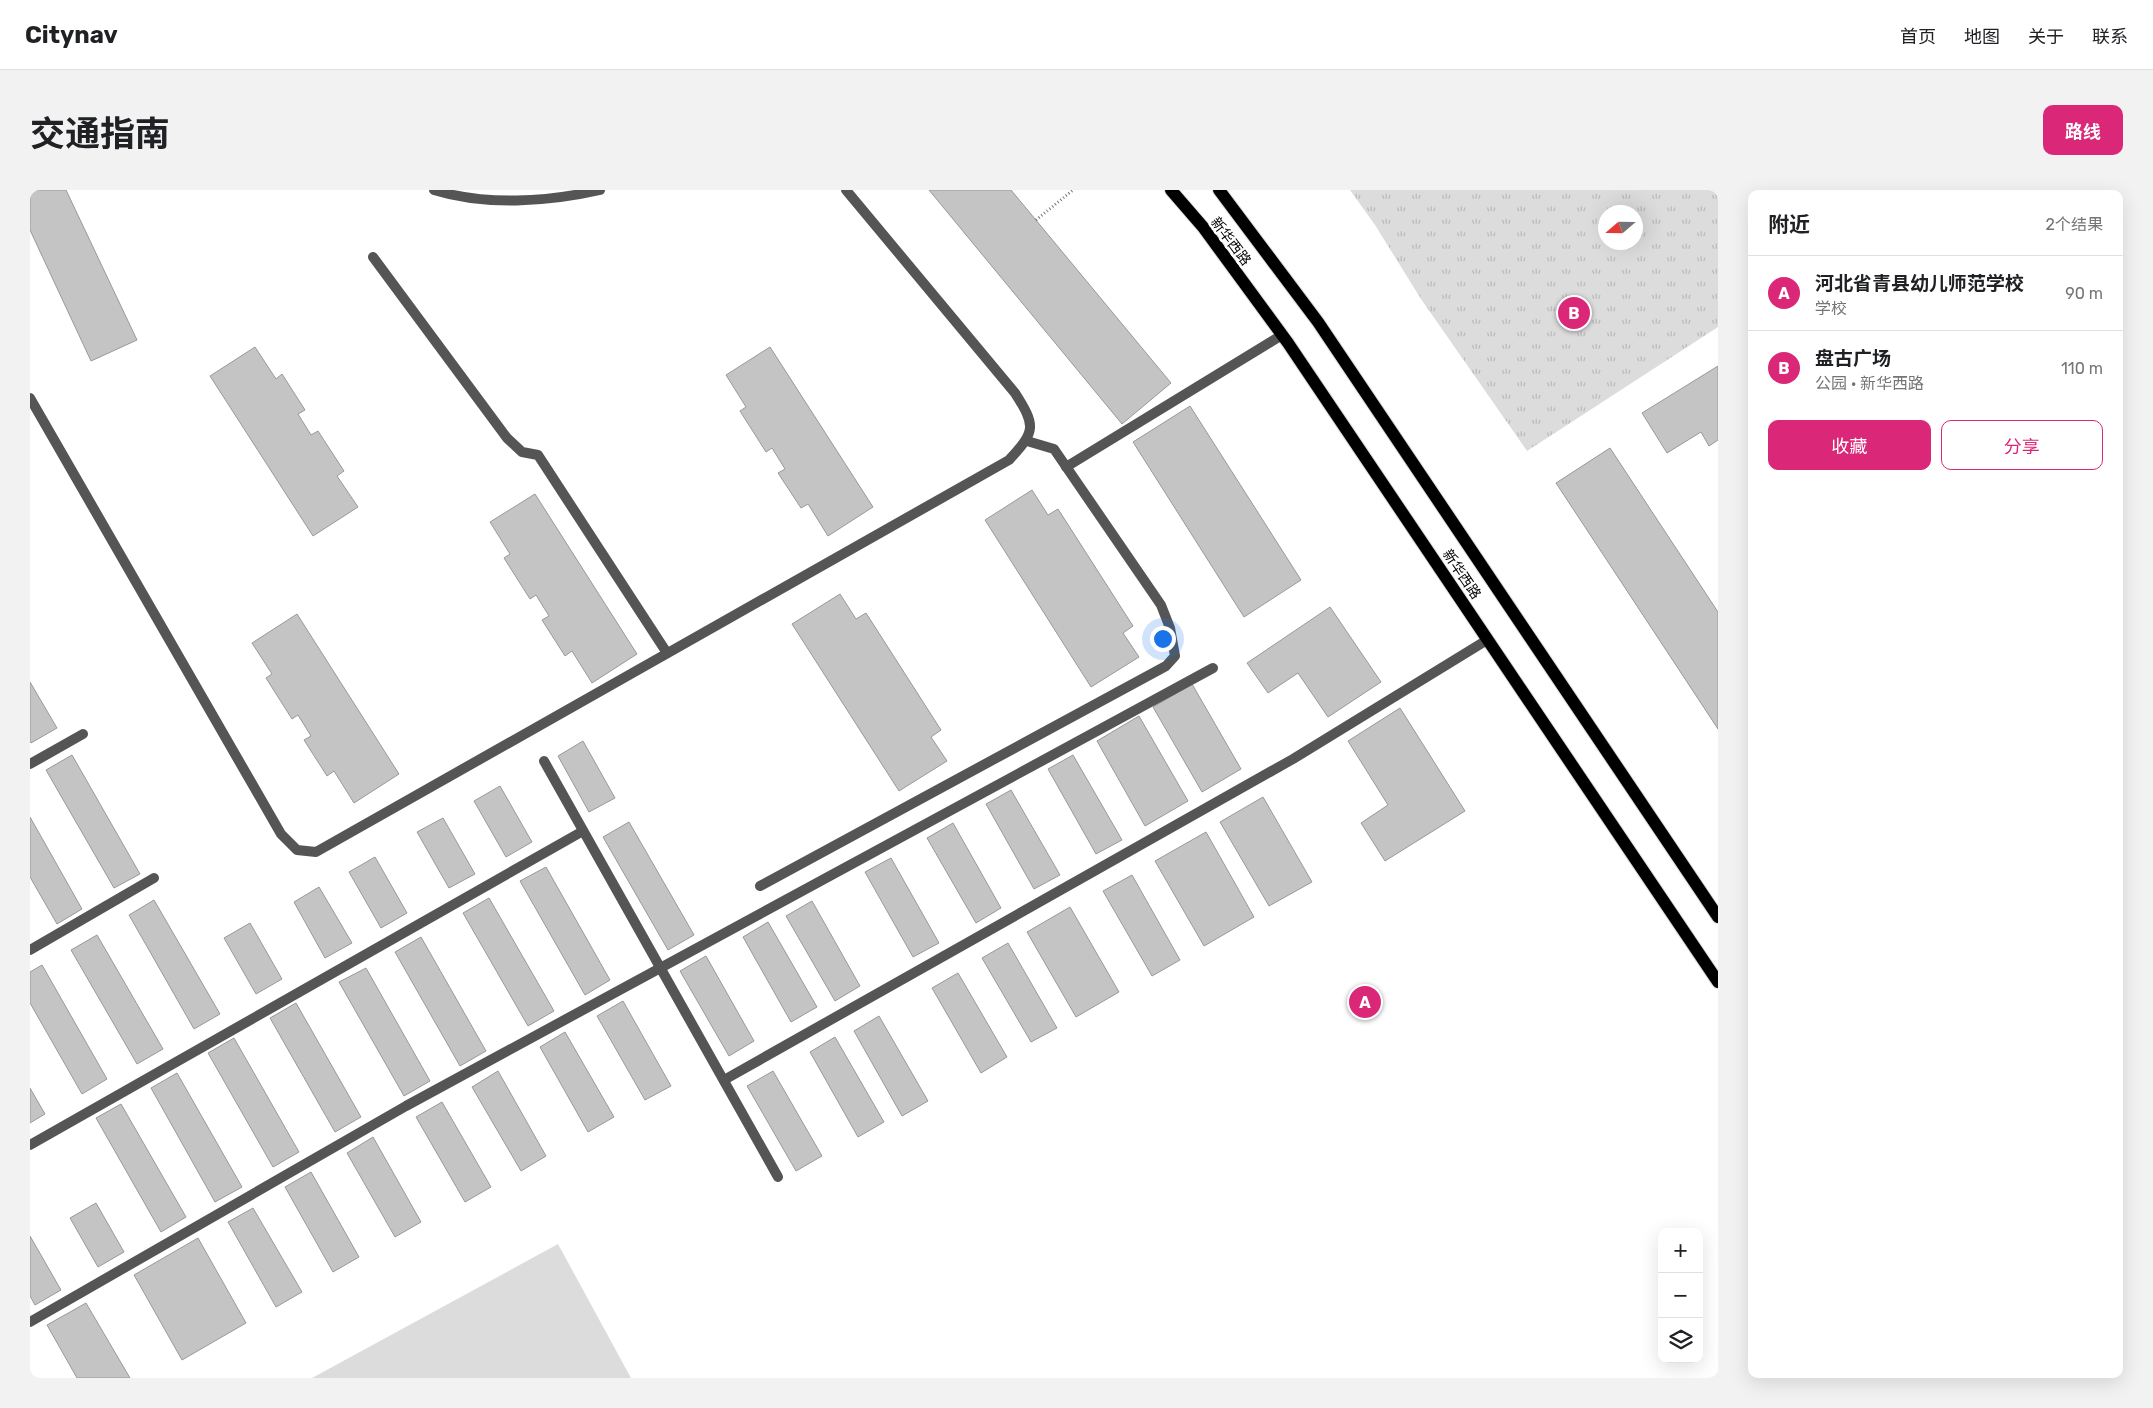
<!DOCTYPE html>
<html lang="zh">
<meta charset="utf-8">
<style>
:root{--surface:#fff;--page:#f2f2f2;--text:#202124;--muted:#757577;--line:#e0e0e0;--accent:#db2777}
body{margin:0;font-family:Rubik,"Noto Sans SC",sans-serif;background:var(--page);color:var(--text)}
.controls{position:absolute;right:15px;bottom:15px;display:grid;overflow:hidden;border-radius:10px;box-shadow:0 5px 20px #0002}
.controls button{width:45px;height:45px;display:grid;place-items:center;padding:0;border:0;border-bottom:1px solid var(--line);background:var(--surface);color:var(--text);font:25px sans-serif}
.compass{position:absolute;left:1568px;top:15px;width:45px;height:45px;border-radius:50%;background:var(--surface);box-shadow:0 5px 20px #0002;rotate:250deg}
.you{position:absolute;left:1132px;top:448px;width:18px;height:18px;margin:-12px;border:4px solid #fff;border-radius:50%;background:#1a73e8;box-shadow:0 0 0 8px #1a73e833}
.badge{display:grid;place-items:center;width:32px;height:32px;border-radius:50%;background:var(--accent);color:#fff;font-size:16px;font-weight:700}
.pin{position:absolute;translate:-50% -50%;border:2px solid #fff;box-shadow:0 1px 5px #0006}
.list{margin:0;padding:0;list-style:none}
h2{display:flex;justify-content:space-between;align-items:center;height:65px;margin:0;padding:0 20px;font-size:21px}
h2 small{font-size:16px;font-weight:400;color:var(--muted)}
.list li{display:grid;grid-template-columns:32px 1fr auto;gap:15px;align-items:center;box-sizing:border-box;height:75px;padding:0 20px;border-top:1px solid var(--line)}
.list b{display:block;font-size:19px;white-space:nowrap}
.list p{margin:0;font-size:16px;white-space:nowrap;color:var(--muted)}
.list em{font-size:16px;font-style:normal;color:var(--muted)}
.actions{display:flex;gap:10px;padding:15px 20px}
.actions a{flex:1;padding:11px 0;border:1px solid var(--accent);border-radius:10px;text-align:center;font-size:18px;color:var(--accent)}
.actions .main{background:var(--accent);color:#fff}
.icon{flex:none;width:28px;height:28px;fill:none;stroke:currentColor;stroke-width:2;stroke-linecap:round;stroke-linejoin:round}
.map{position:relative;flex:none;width:1688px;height:1188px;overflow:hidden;border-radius:10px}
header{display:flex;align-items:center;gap:30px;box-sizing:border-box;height:70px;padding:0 25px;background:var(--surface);border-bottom:1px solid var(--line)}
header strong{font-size:24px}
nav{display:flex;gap:28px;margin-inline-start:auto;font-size:18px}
.intro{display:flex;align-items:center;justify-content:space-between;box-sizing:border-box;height:120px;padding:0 30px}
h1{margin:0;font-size:35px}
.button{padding:12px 22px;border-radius:10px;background:var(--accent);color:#fff;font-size:18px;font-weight:700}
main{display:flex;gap:30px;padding:0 30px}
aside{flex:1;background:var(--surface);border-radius:10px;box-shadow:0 5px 20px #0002}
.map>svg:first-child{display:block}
.green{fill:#dcdcdc}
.park{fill:url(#park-tufts);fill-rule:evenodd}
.building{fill:#c4c4c4;stroke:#999}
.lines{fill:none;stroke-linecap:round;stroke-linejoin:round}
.primary-casing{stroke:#dbdbdb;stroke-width:14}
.path{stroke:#777;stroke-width:3;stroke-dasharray:1 2.5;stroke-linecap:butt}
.lane{stroke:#555;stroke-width:10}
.primary{stroke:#000;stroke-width:12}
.labels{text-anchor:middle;stroke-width:5;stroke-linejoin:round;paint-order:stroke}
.street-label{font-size:14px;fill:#000;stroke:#fff}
</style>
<header>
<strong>Citynav</strong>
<nav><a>首页</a><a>地图</a><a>关于</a><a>联系</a></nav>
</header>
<div class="intro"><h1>交通指南</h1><a class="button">路线</a></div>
<main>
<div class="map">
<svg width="1688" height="1188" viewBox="0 0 1688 1188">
<defs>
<pattern id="park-tufts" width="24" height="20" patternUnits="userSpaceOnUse" patternTransform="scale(1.25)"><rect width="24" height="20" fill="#dcdcdc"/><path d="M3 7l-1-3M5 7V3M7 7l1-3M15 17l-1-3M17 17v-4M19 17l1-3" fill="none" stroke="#bbb"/></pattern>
</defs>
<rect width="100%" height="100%" fill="#fff"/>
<path class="green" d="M528,1054L601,1188H282Z"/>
<path class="park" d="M1320,0H1688V137L1497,261L1391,109L1345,35ZM1576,22H1606V52H1576Z"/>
<g class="building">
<path d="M0,0H36L107,150L61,171L0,40Z"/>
<path d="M899,0H981L1141,193L1092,234Z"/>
<path d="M225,157L246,189L252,184L275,220L268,224L281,245L288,241L314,281L307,286L328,317L283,346L180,186Z"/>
<path d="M740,157L843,317L798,346L778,314L771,318L748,283L755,279L742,258L736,262L710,221L716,217L696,185Z"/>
<path d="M1688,176V250L1679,256L1671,242L1637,263L1612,223Z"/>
<path d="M1160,216L1271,390L1214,427L1103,252Z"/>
<path d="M1580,258L1688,422V539L1526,293Z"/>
<path d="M1002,300L1018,325L1028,319L1103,436L1093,443L1109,467L1061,497L955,330Z"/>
<path d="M505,304L607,464L562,493L542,461L535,466L512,430L519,426L506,405L500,409L474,368L480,364L460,332Z"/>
<path d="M810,404L826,429L836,423L911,540L901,547L917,571L869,601L762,434Z"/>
<path d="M1300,417L1351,492L1298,527L1268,483L1238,503L1217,473Z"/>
<path d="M267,424L369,584L324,613L304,581L297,586L274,550L281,546L268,525L262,529L236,488L242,484L222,453Z"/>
<path d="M0,492L27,538L1,553L0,551Z"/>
<path d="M1162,494L1211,579L1172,602L1123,517Z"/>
<path d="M1370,518L1435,621L1355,671L1331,633L1358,615L1318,551Z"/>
<path d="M1109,526L1158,611L1115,636L1067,551Z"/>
<path d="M553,551L585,608L559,622L528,566Z"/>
<path d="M42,565L110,684L84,698L16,580Z"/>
<path d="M1043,565L1092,650L1066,664L1018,579Z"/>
<path d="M470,596L502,652L476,667L444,611Z"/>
<path d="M981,600L1030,685L1004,699L956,614Z"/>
<path d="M1233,607L1282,692L1239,716L1190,632Z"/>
<path d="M0,627L52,719L27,734L0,687Z"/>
<path d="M413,628L445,684L419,698L387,642Z"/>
<path d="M599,632L664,745L638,760L573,647Z"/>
<path d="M923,633L971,718L946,733L897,648Z"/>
<path d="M1176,642L1224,727L1174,756L1125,671Z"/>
<path d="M345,667L377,723L351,738L319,682Z"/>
<path d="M861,668L909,753L883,767L835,682Z"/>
<path d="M516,677L580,790L555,805L490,691Z"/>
<path d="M1102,685L1150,770L1122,786L1073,701Z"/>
<path d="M289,697L322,753L295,768L264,712Z"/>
<path d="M459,708L524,821L498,836L433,723Z"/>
<path d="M124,710L190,824L164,839L99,725Z"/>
<path d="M782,711L830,796L805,811L756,726Z"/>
<path d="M1040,717L1089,802L1046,827L997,742Z"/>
<path d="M738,732L787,817L761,832L713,747Z"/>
<path d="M220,733L252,789L226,804L194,748Z"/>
<path d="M67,745L133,859L107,874L41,760Z"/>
<path d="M391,747L456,861L430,876L365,762Z"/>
<path d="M978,753L1027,838L1001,852L952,768Z"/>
<path d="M676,766L724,851L699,866L650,781Z"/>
<path d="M12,775L77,889L52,904L0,813V782Z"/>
<path d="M336,778L400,891L374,906L309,792Z"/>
<path d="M928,783L977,867L951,883L902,798Z"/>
<path d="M593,811L641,896L615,910L567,826Z"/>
<path d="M266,813L331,927L305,942L240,828Z"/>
<path d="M849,826L898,911L872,926L824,841Z"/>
<path d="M535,842L584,927L558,942L510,857Z"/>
<path d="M805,847L854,932L828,947L780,862Z"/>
<path d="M204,848L269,962L243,977L178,863Z"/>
<path d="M468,881L516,966L491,981L442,897Z"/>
<path d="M743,881L792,966L766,981L717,896Z"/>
<path d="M147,883L212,997L185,1012L121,898Z"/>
<path d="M0,898L15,924L0,933Z"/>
<path d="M412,912L461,997L435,1012L386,927Z"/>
<path d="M91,914L156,1027L131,1042L66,928Z"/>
<path d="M343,947L391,1032L365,1047L317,963Z"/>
<path d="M281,982L329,1067L303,1082L255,997Z"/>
<path d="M66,1013L94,1062L68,1077L40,1028Z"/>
<path d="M223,1018L272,1102L246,1117L198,1032Z"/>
<path d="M0,1046L31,1100L5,1115L0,1106Z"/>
<path d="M168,1048L216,1133L152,1170L104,1085Z"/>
<path d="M56,1113L100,1188H47L17,1135Z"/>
</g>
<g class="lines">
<g class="primary-casing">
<g id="primary">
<path d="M1141,0L1173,37L1258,153L1688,792"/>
<path d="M1189,0L1288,132L1688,727"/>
</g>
</g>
<path class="path" d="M1006,30L1043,0"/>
<g class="lane">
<path d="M404,0C455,16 518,12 570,0"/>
<path d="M343,67L477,248L492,262L508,265L637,463"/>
<path d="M0,208L251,644L267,660L286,662L979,270C1006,241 1006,236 985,203L816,0"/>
<path d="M1036,277L1252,145"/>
<path d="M514,571L748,987"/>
<path d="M0,574L53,544"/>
<path d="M730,696L1136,476L1145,466L1140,438L1131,415L1024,259L997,251"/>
<path d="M0,760L124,688"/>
<path d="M694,890L1263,569L1457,450"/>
<path d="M0,955L553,641"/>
<path d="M0,1132L376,916L1183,478"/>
</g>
<use href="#primary" class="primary"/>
</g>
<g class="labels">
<g class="street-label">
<text transform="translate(1201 51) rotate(53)" y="5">新华西路</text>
<text transform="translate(1432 384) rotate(56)" y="5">新华西路</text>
</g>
</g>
</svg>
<div class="controls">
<button>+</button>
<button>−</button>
<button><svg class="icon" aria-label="layers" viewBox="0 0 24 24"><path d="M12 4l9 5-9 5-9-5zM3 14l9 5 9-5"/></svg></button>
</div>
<svg class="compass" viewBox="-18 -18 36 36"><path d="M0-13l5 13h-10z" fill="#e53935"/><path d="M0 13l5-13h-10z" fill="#757577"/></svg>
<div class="you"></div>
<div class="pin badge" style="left:1335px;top:812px">A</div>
<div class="pin badge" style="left:1544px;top:123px">B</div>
</div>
<aside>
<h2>附近<small>2个结果</small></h2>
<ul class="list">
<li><span class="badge">A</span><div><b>河北省青县幼儿师范学校</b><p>学校</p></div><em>90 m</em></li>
<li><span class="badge">B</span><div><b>盘古广场</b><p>公园 · 新华西路</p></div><em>110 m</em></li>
</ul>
<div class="actions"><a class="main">收藏</a><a>分享</a></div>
</aside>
</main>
